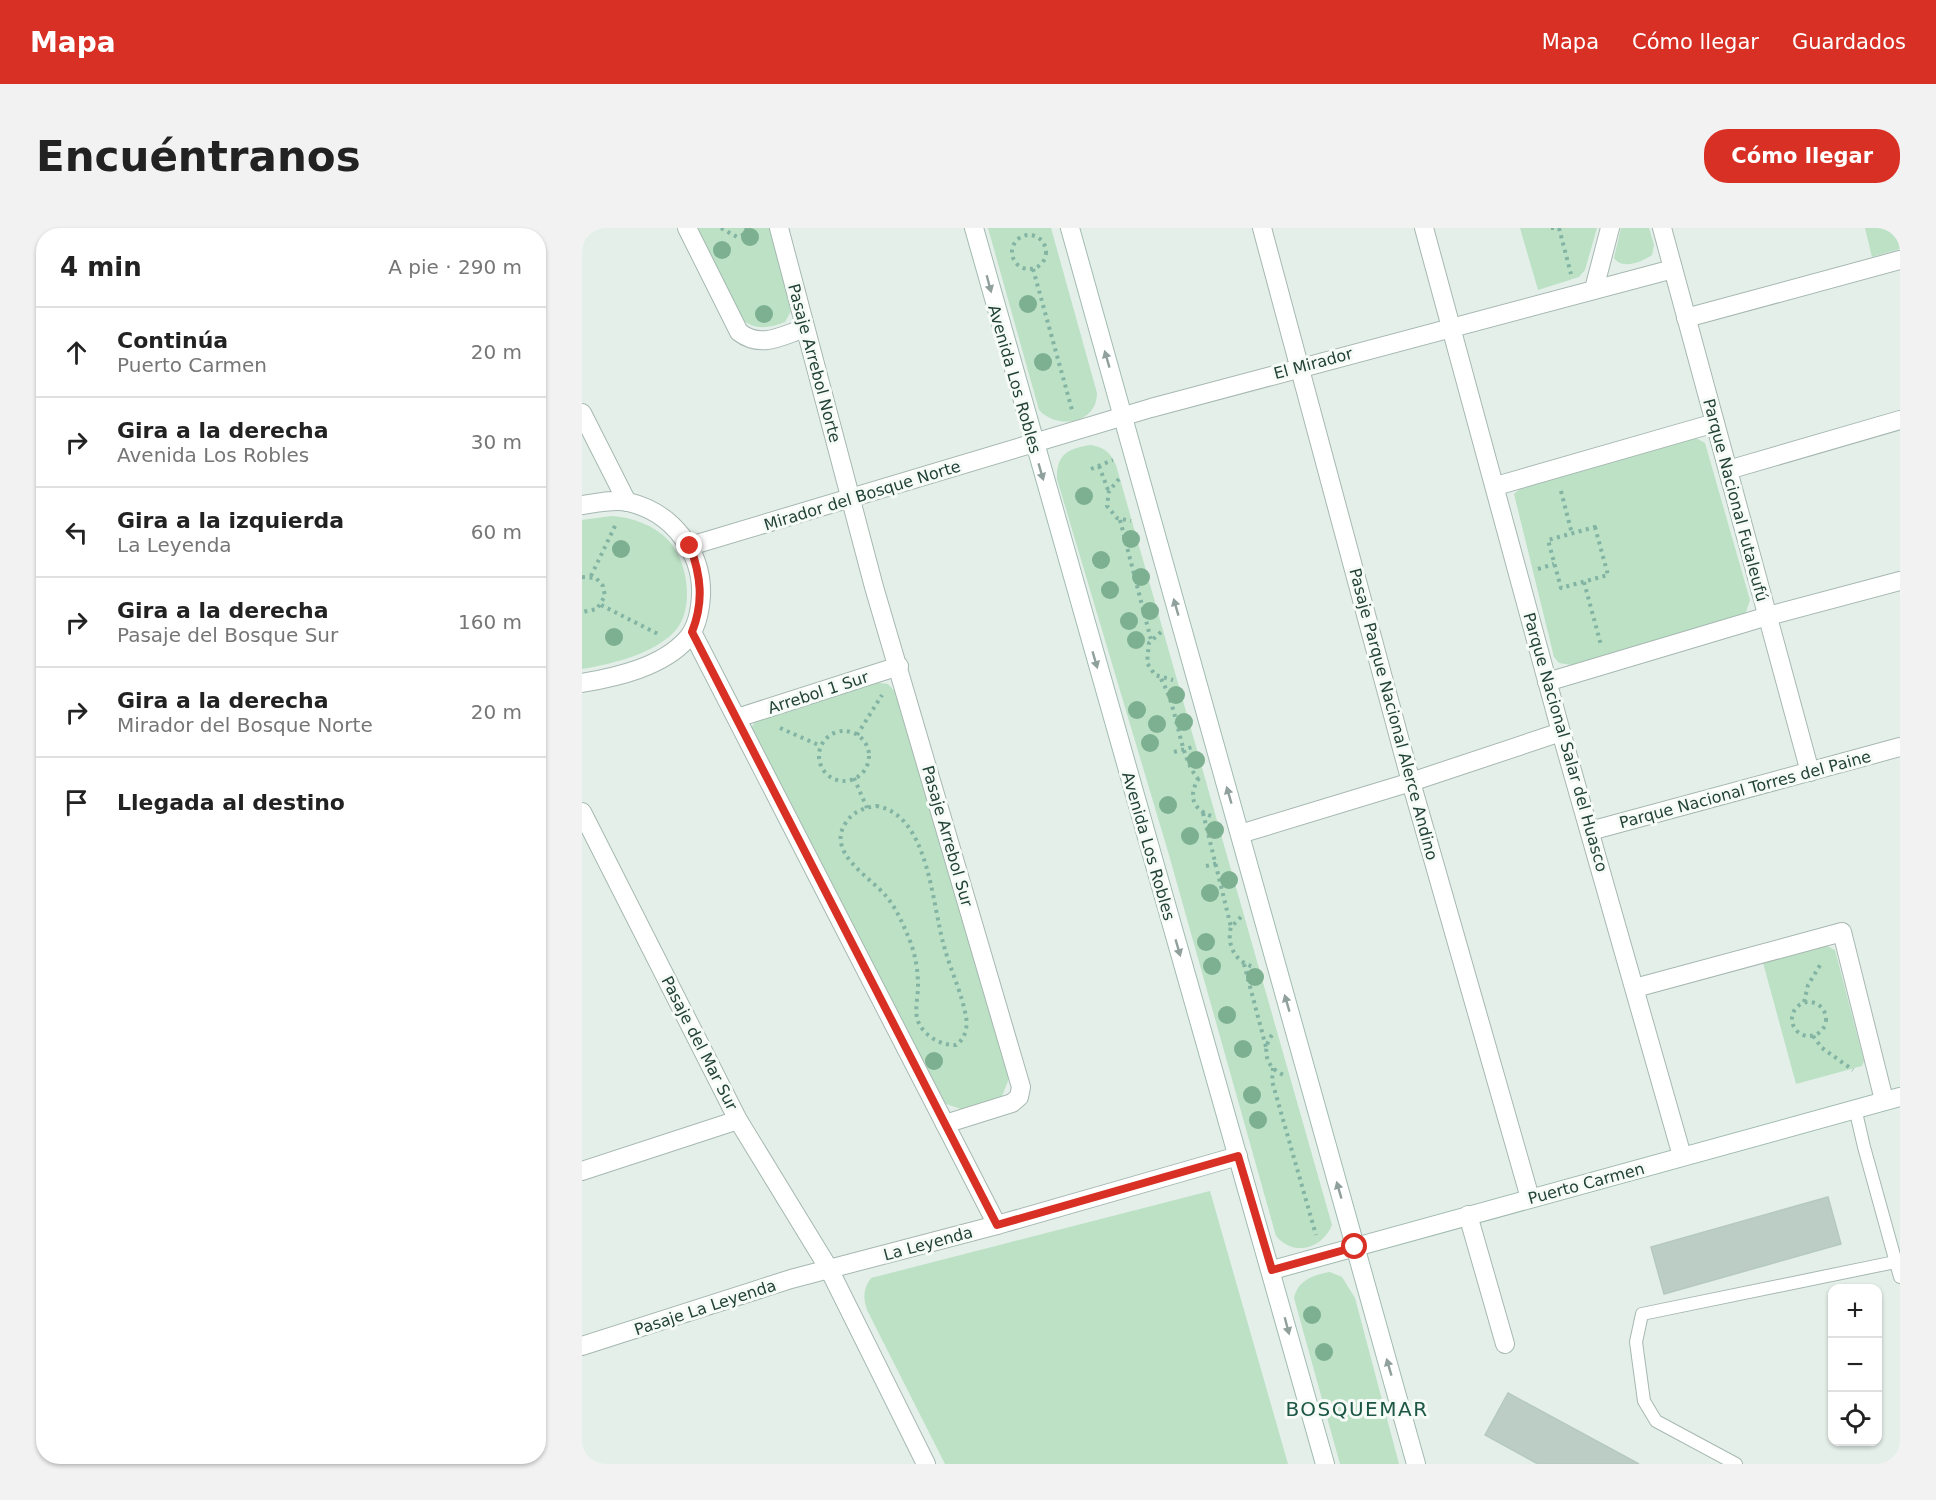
<!DOCTYPE html>
<html lang="es">
<meta charset="utf-8">
<style>
:root{--surface:#fff;--page:#f2f2f2;--text:#222;--muted:#767676;--line:#e0e0e0;--accent:#d93025}
body{margin:0;font-family:"DejaVu Sans",sans-serif;background:var(--page);color:var(--text)}
.controls{position:absolute;right:18px;bottom:18px;display:grid;overflow:hidden;border-radius:12px;box-shadow:0 2px 4px #0004}
.controls button{width:54px;height:54px;display:grid;place-items:center;padding:0;border:0;border-bottom:2px solid var(--line);background:var(--surface);color:var(--text);font:30px sans-serif}
.stop{position:absolute;width:18px;height:18px;margin:-14px;border:4px solid #d93025;border-radius:50%;background:#fff}
.stop.end{background:#d93025;border-color:#fff;box-shadow:0 2px 6px #0008}
.list{margin:0;padding:0;list-style:none}
h2{display:flex;justify-content:space-between;align-items:center;height:78px;margin:0;padding:0 24px;font-size:26px}
h2 small{font-size:20px;font-weight:400;color:var(--muted)}
.list li{display:grid;grid-template-columns:39px 1fr auto;gap:18px;align-items:center;box-sizing:border-box;height:90px;padding:0 24px;border-top:2px solid var(--line)}
.list b{display:block;font-size:22px;white-space:nowrap}
.list p{margin:0;font-size:20px;white-space:nowrap;color:var(--muted)}
.list em{font-size:20px;font-style:normal;color:var(--muted)}
.icon{flex:none;width:33px;height:33px;fill:none;stroke:currentColor;stroke-width:2;stroke-linecap:round;stroke-linejoin:round}
.map{position:relative;flex:none;width:1318px;height:1236px;overflow:hidden;border-radius:24px}
header{display:flex;align-items:center;gap:36px;box-sizing:border-box;height:84px;padding:0 30px;background:var(--accent);color:#fff}
header strong{font-size:28px}
nav{display:flex;gap:33px;margin-inline-start:auto;font-size:21px}
.intro{display:flex;align-items:center;justify-content:space-between;box-sizing:border-box;height:144px;padding:0 36px}
h1{margin:0;font-size:42px}
.button{padding:15px 27px;border-radius:24px;background:var(--accent);color:#fff;font-size:21px;font-weight:700}
main{display:flex;gap:36px;padding:0 36px}
aside{flex:1;background:var(--surface);border-radius:24px;box-shadow:0 2px 4px #0004}
.map>svg:first-child{display:block}
.green{fill:#bce1c5}
.building{fill:#bccdc5;stroke:#b6c9c0;stroke-width:1.5}
.lines{fill:none;stroke-linecap:round;stroke-linejoin:round}
.lane-casing{stroke:#a6b8b1;stroke-width:14}
.street-casing{stroke:#a6b8b1;stroke-width:20}
.secondary-casing{stroke:#a2bbb1;stroke-width:20}
.path{stroke:#83b4a3;stroke-width:4;stroke-dasharray:3 4.5;stroke-linecap:butt}
.lane{stroke:#fff;stroke-width:12}
.street{stroke:#fff;stroke-width:18}
.secondary{stroke:#fff;stroke-width:18}
.tree{fill:#7db090}
.oneway{fill:#90a09c}
.route{stroke:#d93025;stroke-width:8}
.labels{text-anchor:middle;stroke-width:6;stroke-linejoin:round;paint-order:stroke}
.street-label{font-size:16px;fill:#224238;stroke:#f6fbf8}
.quarter-label{font-size:20px;letter-spacing:1.5px;fill:#1c5645;stroke:#f6fbf8}
</style>
<header>
<strong>Mapa</strong>
<nav><a>Mapa</a><a>Cómo llegar</a><a>Guardados</a></nav>
</header>
<div class="intro"><h1>Encuéntranos</h1><a class="button">Cómo llegar</a></div>
<main>
<aside>
<h2>4 min<small>A pie · 290 m</small></h2>
<ul class="list">
<li><svg class="icon" aria-label="ahead" viewBox="0 0 24 24"><path d="M12 20V5M6 11l6-6 6 6"/></svg><div><b>Continúa</b><p>Puerto Carmen</p></div><em>20 m</em></li>
<li><svg class="icon" aria-label="right" viewBox="0 0 24 24"><path d="M7 20v-9h11M14 6l5 5-5 5"/></svg><div><b>Gira a la derecha</b><p>Avenida Los Robles</p></div><em>30 m</em></li>
<li><svg class="icon" aria-label="left" viewBox="0 0 24 24"><path d="M17 20v-9H6M10 6l-5 5 5 5"/></svg><div><b>Gira a la izquierda</b><p>La Leyenda</p></div><em>60 m</em></li>
<li><svg class="icon" aria-label="right" viewBox="0 0 24 24"><path d="M7 20v-9h11M14 6l5 5-5 5"/></svg><div><b>Gira a la derecha</b><p>Pasaje del Bosque Sur</p></div><em>160 m</em></li>
<li><svg class="icon" aria-label="right" viewBox="0 0 24 24"><path d="M7 20v-9h11M14 6l5 5-5 5"/></svg><div><b>Gira a la derecha</b><p>Mirador del Bosque Norte</p></div><em>20 m</em></li>
<li><svg class="icon" aria-label="arrive" viewBox="0 0 24 24"><path d="M6 21V4h12l-3 4 3 4H6"/></svg><div><b>Llegada al destino</b></div></li>
</ul>
</aside>
<div class="map">
<svg width="1318" height="1236" viewBox="0 0 1318 1236">
<rect width="100%" height="100%" fill="#e4efea"/>
<g class="green">
<path d="M115,0H188L209,83L203,94C188,100 171,103 159,90Z"/>
<path d="M406,0H469L515,165C515,196 475,202 457,182Z"/>
<path d="M938,0H1015L1003,42L997,49L956,62Z"/>
<path d="M1039,0H1067L1072,17L1070,27C1060,34 1040,42 1032,30Z"/>
<path d="M1283,0H1318V21L1290,29Z"/>
<path d="M1112,209L1123,215L1168,372L1164,384L1158,389L990,437L977,435L972,429L932,266L942,257Z"/>
<path d="M509,217C523,220 528,224 534,237L750,997C740,1021 712,1029 694,1008L587,627L475,251C474,226 487,220 509,217Z"/>
<path d="M29,288C50,289 72,297 87,313C106,334 113,381 93,403C72,426 30,436 0,441V292Z"/>
<path d="M289,454L306,456L315,466L428,848L420,868L379,881L361,875L169,500L175,491Z"/>
<path d="M1241,716L1253,722L1282,833L1280,838L1214,856L1180,731Z"/>
<path d="M628,963L706,1236H363L285,1082C281,1070 281,1061 289,1050Z"/>
<path d="M748,1044L760,1049L773,1070L817,1236H758L712,1070C716,1052 731,1047 748,1044Z"/>
</g>
<g class="building">
<path d="M1246,969L1259,1016L1082,1066L1069,1019Z"/>
<path d="M926,1165L1057,1236H956L903,1207Z"/>
</g>
<g class="lines">
<g class="lane-casing">
<g id="lane">
<path d="M1273,880L1282,919L1318,1049"/>
<path d="M1154,1236L1074,1193L1062,1173L1054,1114L1060,1086L1318,1033"/>
</g>
</g>
<g class="street-casing">
<g id="street">
<path d="M105,0L157,104C179,121 199,108 223,100"/>
<path d="M197,0L292,359L439,859L437,869L430,875L363,896"/>
<path d="M680,0L829,554L948,970"/>
<path d="M842,0L979,504L1100,928"/>
<path d="M1080,0L1228,544"/>
<path d="M1012,61L1028,0"/>
<path d="M1104,90L1318,32"/>
<path d="M0,185L45,274"/>
<path d="M1146,242L1318,192"/>
<path d="M914,258L1133,195"/>
<path d="M0,277C14,275 32,271 46,274C90,284 121,324 119,368C118,383 115,400 105,411C80,439 35,449 0,455"/>
<path d="M108,318L569,180L1091,41"/>
<path d="M110,404L415,997"/>
<path d="M965,454L1186,388L1318,353"/>
<path d="M155,490L317,438"/>
<path d="M0,584L156,892L247,1041L344,1236"/>
<path d="M1008,603L1318,519"/>
<path d="M658,606L829,554L979,504"/>
<path d="M1053,760L1260,704L1302,872"/>
<path d="M0,943L156,892"/>
<path d="M886,987L923,1116"/>
<path d="M0,1118L209,1051L415,997L656,928"/>
</g>
</g>
<g class="secondary-casing">
<g id="secondary">
<path d="M392,0L743,1236"/>
<path d="M488,0L834,1236"/>
<path d="M690,1042L1318,869"/>
</g>
</g>
<g class="path">
<path d="M139,0L155,9L161,7L165,0"/>
<path d="M969,0H973"/>
<path d="M977,0L989,46"/>
<circle cx="447" cy="24" r="17"/>
<path d="M451,41L490,182"/>
<path d="M517,238L526,262"/>
<path d="M509,241L531,232"/>
<path d="M537,251L527,263L525,278L535,290L549,293"/>
<path d="M979,263L990,306"/>
<path d="M538,292L569,412"/>
<path d="M1013,299L1026,347L979,360L966,312Z"/>
<path d="M956,341L972,336"/>
<path d="M9,348L34,296"/>
<path d="M0,349L14,350L21,358L23,368L15,381L0,384"/>
<path d="M1002,354L1019,417"/>
<path d="M19,377L76,406"/>
<path d="M579,404L567,415L565,435L573,447L591,452"/>
<path d="M579,451C597,482 596,526 616,551"/>
<path d="M198,500L239,518"/>
<circle cx="262" cy="528" r="25"/>
<path d="M275,507L300,467"/>
<path d="M592,524L611,519"/>
<path d="M272,550L285,580"/>
<path d="M617,550C606,567 610,581 629,588"/>
<path d="M294,578C347,586 350,677 362,718C368,741 380,765 384,789C386,799 383,811 374,817C358,818 339,806 335,790C333,780 336,768 336,758C336,741 333,724 326,708C320,694 314,680 304,668C287,648 245,625 263,596C270,584 281,580 294,578Z"/>
<path d="M621,585L649,699"/>
<path d="M624,638L637,635"/>
<path d="M659,689L649,699C644,717 654,735 672,739"/>
<path d="M662,736L684,819"/>
<circle cx="1227" cy="791" r="17"/>
<path d="M1222,774L1226,757L1240,734"/>
<path d="M690,807C679,822 684,840 702,847"/>
<path d="M1231,808L1240,820L1271,842"/>
<path d="M691,840L690,853L734,1007"/>
</g>
<use href="#lane" class="lane"/>
<use href="#street" class="street"/>
<use href="#secondary" class="secondary"/>
</g>
<g class="tree">
<circle cx="168" cy="9" r="9"/>
<circle cx="140" cy="22" r="9"/>
<circle cx="446" cy="76" r="9"/>
<circle cx="182" cy="86" r="9"/>
<circle cx="461" cy="134" r="9"/>
<circle cx="502" cy="268" r="9"/>
<circle cx="549" cy="311" r="9"/>
<circle cx="39" cy="321" r="9"/>
<circle cx="519" cy="332" r="9"/>
<circle cx="559" cy="349" r="9"/>
<circle cx="528" cy="362" r="9"/>
<circle cx="568" cy="383" r="9"/>
<circle cx="547" cy="393" r="9"/>
<circle cx="32" cy="409" r="9"/>
<circle cx="554" cy="412" r="9"/>
<circle cx="594" cy="467" r="9"/>
<circle cx="555" cy="482" r="9"/>
<circle cx="602" cy="494" r="9"/>
<circle cx="575" cy="496" r="9"/>
<circle cx="568" cy="515" r="9"/>
<circle cx="614" cy="532" r="9"/>
<circle cx="586" cy="577" r="9"/>
<circle cx="633" cy="602" r="9"/>
<circle cx="608" cy="608" r="9"/>
<circle cx="647" cy="652" r="9"/>
<circle cx="628" cy="665" r="9"/>
<circle cx="624" cy="714" r="9"/>
<circle cx="630" cy="738" r="9"/>
<circle cx="673" cy="749" r="9"/>
<circle cx="645" cy="787" r="9"/>
<circle cx="661" cy="821" r="9"/>
<circle cx="352" cy="833" r="9"/>
<circle cx="670" cy="867" r="9"/>
<circle cx="676" cy="892" r="9"/>
<circle cx="730" cy="1087" r="9"/>
<circle cx="742" cy="1124" r="9"/>
</g>
<defs><path id="oneway-solid" d="M-6-.8H1V-3.2L6.5 0L1 3.2V.8H-6Z" transform="scale(1.5)"/></defs>
<g class="oneway">
<use href="#oneway-solid" transform="translate(407 56) rotate(75)"/>
<use href="#oneway-solid" transform="translate(525 131) rotate(-106)"/>
<use href="#oneway-solid" transform="translate(459 244) rotate(74)"/>
<use href="#oneway-solid" transform="translate(594 379) rotate(-106)"/>
<use href="#oneway-solid" transform="translate(513 432) rotate(74)"/>
<use href="#oneway-solid" transform="translate(647 567) rotate(-106)"/>
<use href="#oneway-solid" transform="translate(596 720) rotate(74)"/>
<use href="#oneway-solid" transform="translate(705 775) rotate(-106)"/>
<use href="#oneway-solid" transform="translate(757 962) rotate(-106)"/>
<use href="#oneway-solid" transform="translate(705 1098) rotate(75)"/>
<use href="#oneway-solid" transform="translate(807 1139) rotate(-106)"/>
</g>
<g class="lines">
<path class="route" d="M108,318C119,348 122,374 110,404L415,997L656,928L690,1042L773,1019"/>
</g>
<g class="labels">
<g class="street-label">
<text transform="translate(233 135) rotate(75)" y="6">Pasaje Arrebol Norte</text>
<text transform="translate(731 135) rotate(-15)" y="6">El Mirador</text>
<text transform="translate(433 151) rotate(74)" y="6">Avenida Los Robles</text>
<text transform="translate(280 267) rotate(-17)" y="6">Mirador del Bosque Norte</text>
<text transform="translate(1154 272) rotate(75)" y="6">Parque Nacional Futaleufú</text>
<text transform="translate(236 464) rotate(-18)" y="6">Arrebol 1 Sur</text>
<text transform="translate(812 486) rotate(75)" y="6">Pasaje Parque Nacional Alerce Andino</text>
<text transform="translate(984 514) rotate(74)" y="6">Parque Nacional Salar del Huasco</text>
<text transform="translate(1163 561) rotate(-15)" y="6">Parque Nacional Torres del Paine</text>
<text transform="translate(366 608) rotate(74)" y="6">Pasaje Arrebol Sur</text>
<text transform="translate(567 618) rotate(74)" y="6">Avenida Los Robles</text>
<text transform="translate(118 815) rotate(63)" y="6">Pasaje del Mar Sur</text>
<text transform="translate(1004 955) rotate(-15)" y="6">Puerto Carmen</text>
<text transform="translate(346 1015) rotate(-15)" y="6">La Leyenda</text>
<text transform="translate(123 1079) rotate(-18)" y="6">Pasaje La Leyenda</text>
</g>
<g class="quarter-label">
<text x="775" y="1188">BOSQUEMAR</text>
</g>
</g>
</svg>
<div class="controls">
<button>+</button>
<button>−</button>
<button><svg class="icon" aria-label="locate" viewBox="0 0 24 24"><circle cx="12" cy="12" r="6"/><path d="M12 2v4M12 18v4M2 12h4M18 12h4"/></svg></button>
</div>
<div class="stop" style="left:773px;top:1019px"></div>
<div class="stop end" style="left:108px;top:318px"></div>
</div>
</main>
